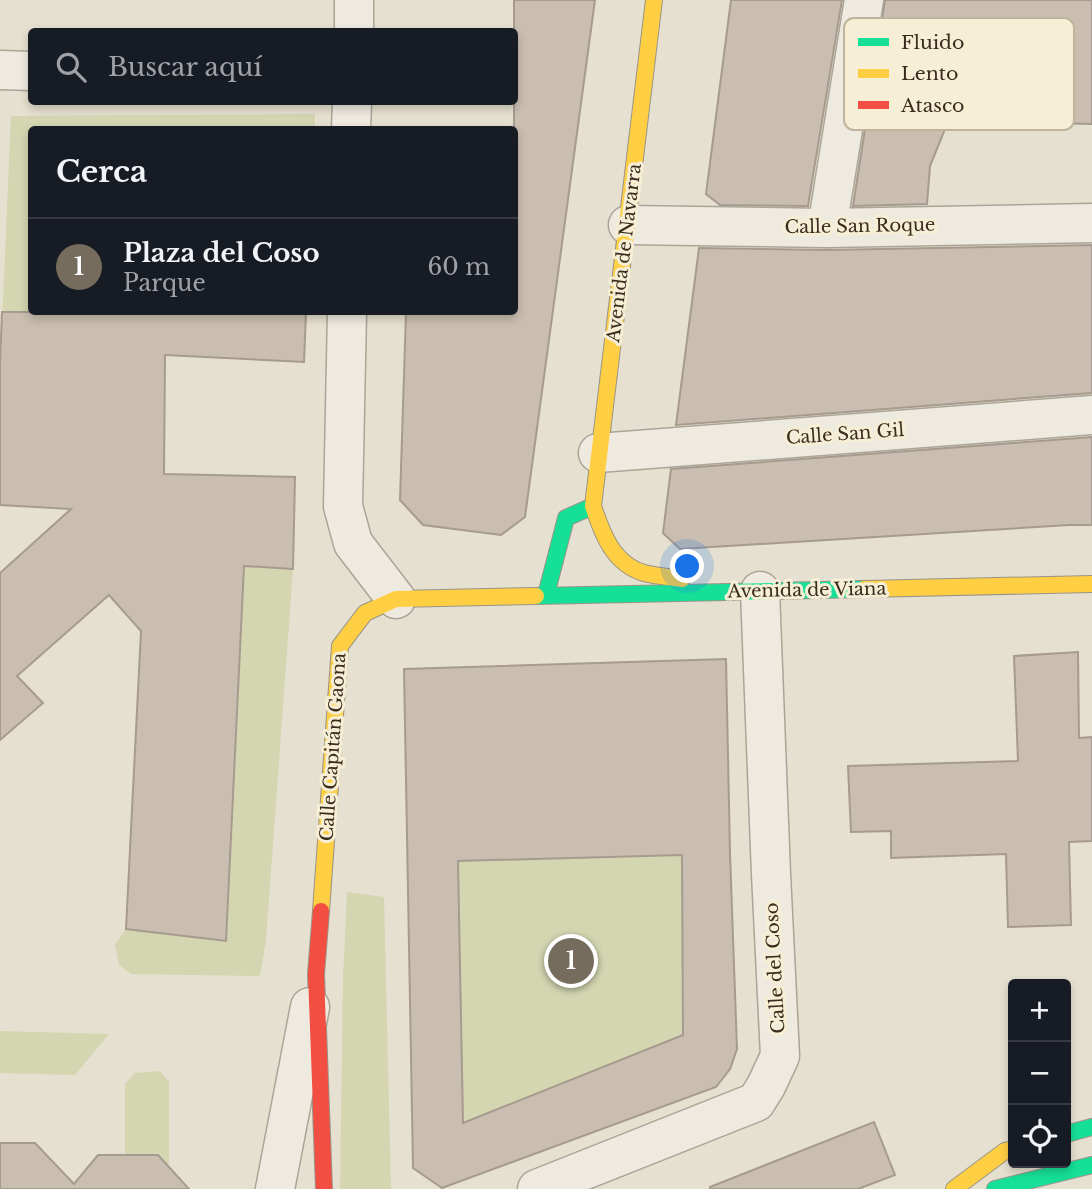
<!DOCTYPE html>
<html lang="es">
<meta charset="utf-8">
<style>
:root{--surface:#171b24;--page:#20242c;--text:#f1f3f6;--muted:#9ea1a6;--line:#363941;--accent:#766c5d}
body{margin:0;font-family:"Libre Baskerville",serif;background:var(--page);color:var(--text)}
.controls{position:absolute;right:21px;bottom:21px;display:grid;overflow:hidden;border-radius:7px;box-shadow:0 4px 10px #0003}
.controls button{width:63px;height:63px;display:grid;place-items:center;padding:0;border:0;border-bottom:2px solid var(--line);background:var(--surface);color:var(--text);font:35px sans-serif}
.you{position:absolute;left:688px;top:567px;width:24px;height:24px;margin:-18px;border:5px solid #fff;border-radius:50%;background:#1a73e8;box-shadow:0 0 0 10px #1a73e833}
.badge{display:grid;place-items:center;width:46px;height:46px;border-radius:50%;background:var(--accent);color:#fff;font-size:23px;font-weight:700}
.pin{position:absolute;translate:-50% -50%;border:4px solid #fff;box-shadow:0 2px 7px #0006}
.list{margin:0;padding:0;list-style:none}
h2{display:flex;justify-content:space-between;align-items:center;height:91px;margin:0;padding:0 28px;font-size:30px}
h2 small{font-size:23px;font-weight:400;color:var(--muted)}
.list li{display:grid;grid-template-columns:46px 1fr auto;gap:21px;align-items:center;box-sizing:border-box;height:98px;padding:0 28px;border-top:2px solid var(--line)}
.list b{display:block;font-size:26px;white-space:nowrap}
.list p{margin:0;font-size:23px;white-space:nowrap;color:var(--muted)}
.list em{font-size:23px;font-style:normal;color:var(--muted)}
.icon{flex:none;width:38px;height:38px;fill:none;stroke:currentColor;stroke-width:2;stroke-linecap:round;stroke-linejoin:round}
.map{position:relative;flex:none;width:1092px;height:1189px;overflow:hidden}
.search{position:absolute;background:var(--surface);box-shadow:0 4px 10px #0003;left:28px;top:28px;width:490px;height:77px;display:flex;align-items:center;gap:18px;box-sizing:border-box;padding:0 24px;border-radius:7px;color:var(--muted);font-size:26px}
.panel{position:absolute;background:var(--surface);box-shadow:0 4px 10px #0003;left:28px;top:126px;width:490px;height:189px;border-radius:7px}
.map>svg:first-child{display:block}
.green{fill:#d3d6b1}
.building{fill:#c9beb0;stroke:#a69b8e;stroke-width:2;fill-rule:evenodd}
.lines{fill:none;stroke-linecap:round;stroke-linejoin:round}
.street-casing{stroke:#aba597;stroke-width:41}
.fast-casing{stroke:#9a9488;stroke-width:18}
.slow-casing{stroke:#9a9488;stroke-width:18}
.jam-casing{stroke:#9a9488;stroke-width:18}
.street{stroke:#eeeae0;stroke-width:38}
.fast{stroke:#16e098;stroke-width:16}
.slow{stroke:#ffcf43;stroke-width:16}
.jam{stroke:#f24e42;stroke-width:16}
.labels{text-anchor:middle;stroke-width:6;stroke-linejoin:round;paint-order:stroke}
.street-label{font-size:18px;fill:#3a2d1f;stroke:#f6eed5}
.key{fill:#f6eed5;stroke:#beb49e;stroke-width:2}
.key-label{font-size:19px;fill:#3a2d1f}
</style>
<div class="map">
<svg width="1092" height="1189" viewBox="0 0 1092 1189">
<rect width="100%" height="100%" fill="#e5e0cf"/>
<g class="green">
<path d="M315,114V129L32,130V312H306L304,362L1,346L11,116Z"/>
<path d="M244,566L293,569L266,940L260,976L131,974L119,965L115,944L126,929L226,940Z"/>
<path d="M682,855L683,1035L463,1123L458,861Z"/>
<path d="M347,892L384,897L391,1189H340L343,978Z"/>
<path d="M0,1031L109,1034L75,1075L0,1073Z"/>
<path d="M160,1071L169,1082V1164H167L158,1155H125V1084L135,1073Z"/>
</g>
<g class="building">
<path d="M514,0H595L525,517L501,535L423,525L400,500L406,312H514Z"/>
<path d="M731,0H842L808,206L720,205L706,194Z"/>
<path d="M885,0H1092V124L967,121L966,126L947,124L930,166L927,204L853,206Z"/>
<path d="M1092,245V393L676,425L699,248L827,250Z"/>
<path d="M2,312H306L304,362L165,355L164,474L295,477L293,569L244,566L226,941L126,929L141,631L109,595L17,676L43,703L0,740V573L71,509L0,505V364Z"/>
<path d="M1092,437V525H1069L680,549L663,533L671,469Z"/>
<path d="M1078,652L1079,738L1092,737V841L1069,842L1071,925L1008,927L1006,854L891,858V831L851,832L848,766L1018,761L1014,656Z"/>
<path d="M726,659L730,853L737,1049L730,1069L716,1087L442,1188L413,1168L404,669ZM682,855L683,1035L463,1123L458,861Z"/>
<path d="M874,1122L895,1175L858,1189H710V1187Z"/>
<path d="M0,1143H35L74,1184L98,1155H158L189,1189H0Z"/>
</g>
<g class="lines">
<g class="street-casing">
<g id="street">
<path d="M354,32V0"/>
<path d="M0,70L32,71"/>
<path d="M351,130L352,102"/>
<path d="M628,225L827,228L1092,223"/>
<path d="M827,228L864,0"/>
<path d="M347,312L343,506L353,543L396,599"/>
<path d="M598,453L1092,415"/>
<path d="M275,1189L310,1007"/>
<path d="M537,1189L756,1102L766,1086L780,1056L771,874L760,591"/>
</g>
</g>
<g class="fast-casing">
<g id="fast">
<path d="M546,595L566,518L593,506"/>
<path d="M536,596L864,589"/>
<path d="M1066,1134L1092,1127"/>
<path d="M995,1189L1092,1165"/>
</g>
</g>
<g class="slow-casing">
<g id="slow">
<path d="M654,0L593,506C602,533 613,564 644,573C656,576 669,577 682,579"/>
<path d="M864,589L1092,584"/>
<path d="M321,911L340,646L365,613L396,599L536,596"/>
<path d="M954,1189L1005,1151L1013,1149"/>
</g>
</g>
<g class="jam-casing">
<path id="jam" d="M321,911L316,974L324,1189"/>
</g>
<use href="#street" class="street"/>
<use href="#fast" class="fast"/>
<use href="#slow" class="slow"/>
<use href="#jam" class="jam"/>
</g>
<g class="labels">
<g class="street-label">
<text transform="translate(860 226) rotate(-1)" y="6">Calle San Roque</text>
<text transform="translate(624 253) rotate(-83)" y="6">Avenida de Navarra</text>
<text transform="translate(845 434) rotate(-4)" y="6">Calle San Gil</text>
<text transform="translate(807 590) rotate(-1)" y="6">Avenida de Viana</text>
<text transform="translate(333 747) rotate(-86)" y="6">Calle Capitán Gaona</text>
<text transform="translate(775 968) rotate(-93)" y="6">Calle del Coso</text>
</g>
</g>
<rect x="844" y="18" width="230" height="112" rx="10" class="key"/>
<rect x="858" y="38" width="31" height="8" fill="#16e098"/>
<rect x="858" y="69" width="31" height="9" fill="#ffcf43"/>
<rect x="858" y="101" width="31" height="8" fill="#f24e42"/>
<g class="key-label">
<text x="901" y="49">Fluido</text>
<text x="901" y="80">Lento</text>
<text x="901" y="112">Atasco</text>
</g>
</svg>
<div class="controls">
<button>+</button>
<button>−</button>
<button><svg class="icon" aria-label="locate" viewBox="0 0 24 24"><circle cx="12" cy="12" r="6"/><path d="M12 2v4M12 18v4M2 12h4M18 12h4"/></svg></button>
</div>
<div class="you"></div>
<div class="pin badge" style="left:571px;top:961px">1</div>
<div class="search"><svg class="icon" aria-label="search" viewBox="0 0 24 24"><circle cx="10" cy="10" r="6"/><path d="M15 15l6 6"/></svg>Buscar aquí</div>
<section class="panel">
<h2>Cerca<small></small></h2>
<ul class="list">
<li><span class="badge">1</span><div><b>Plaza del Coso</b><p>Parque</p></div><em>60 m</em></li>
</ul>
</section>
</div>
